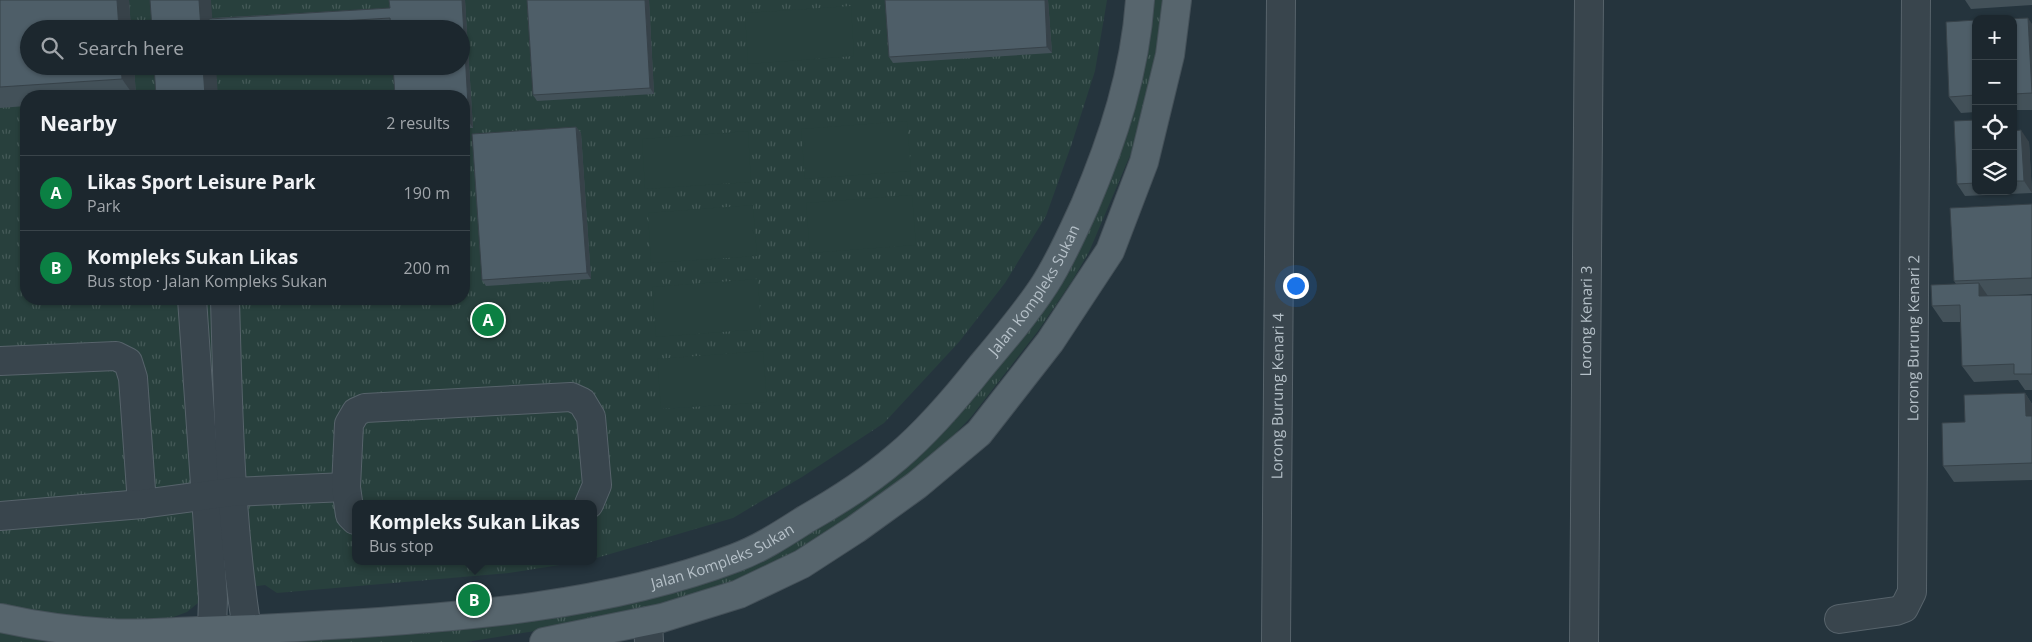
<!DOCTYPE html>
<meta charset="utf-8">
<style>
:root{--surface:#1c272e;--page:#252f36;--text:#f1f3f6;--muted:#a0a5aa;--line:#3a444a;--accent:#0b8043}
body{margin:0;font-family:"Open Sans",sans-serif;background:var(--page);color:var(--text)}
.controls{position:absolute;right:15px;top:15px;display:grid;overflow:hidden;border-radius:10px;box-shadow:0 1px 4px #0004}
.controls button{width:45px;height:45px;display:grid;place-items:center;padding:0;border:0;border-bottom:1px solid var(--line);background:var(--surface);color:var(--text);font:25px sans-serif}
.you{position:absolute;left:1295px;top:285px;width:18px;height:18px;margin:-12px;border:4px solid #fff;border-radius:50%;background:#1a73e8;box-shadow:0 0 0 8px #1a73e833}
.badge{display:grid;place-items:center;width:32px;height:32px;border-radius:50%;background:var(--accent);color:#fff;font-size:16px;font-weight:700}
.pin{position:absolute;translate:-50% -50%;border:2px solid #fff;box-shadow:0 1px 5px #0006}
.popup{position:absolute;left:352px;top:500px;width:245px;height:65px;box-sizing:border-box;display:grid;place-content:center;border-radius:10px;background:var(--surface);filter:drop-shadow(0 1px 4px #0005);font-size:16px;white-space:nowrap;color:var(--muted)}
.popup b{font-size:19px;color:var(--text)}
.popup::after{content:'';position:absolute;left:50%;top:100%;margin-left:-10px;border:10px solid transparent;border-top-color:var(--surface)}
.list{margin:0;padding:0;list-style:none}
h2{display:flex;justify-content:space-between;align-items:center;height:65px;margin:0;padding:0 20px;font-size:21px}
h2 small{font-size:16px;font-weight:400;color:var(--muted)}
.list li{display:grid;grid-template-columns:32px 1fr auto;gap:15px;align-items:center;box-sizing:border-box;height:75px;padding:0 20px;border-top:1px solid var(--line)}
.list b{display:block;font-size:19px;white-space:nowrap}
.list p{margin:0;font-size:16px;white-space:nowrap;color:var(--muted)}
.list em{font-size:16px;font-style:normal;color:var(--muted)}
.icon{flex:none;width:28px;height:28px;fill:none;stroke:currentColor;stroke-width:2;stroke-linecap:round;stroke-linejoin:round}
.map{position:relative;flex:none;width:2032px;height:642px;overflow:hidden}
.search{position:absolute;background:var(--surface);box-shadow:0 1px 4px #0004;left:20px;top:20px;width:450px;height:55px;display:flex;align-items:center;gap:12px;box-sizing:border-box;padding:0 18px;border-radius:28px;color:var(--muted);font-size:19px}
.panel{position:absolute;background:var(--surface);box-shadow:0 1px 4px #0004;left:20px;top:90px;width:450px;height:215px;border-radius:20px}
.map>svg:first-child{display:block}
.grass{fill:url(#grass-tufts);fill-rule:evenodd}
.pitch{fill:#28403d}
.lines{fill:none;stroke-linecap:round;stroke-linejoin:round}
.minor-casing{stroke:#57636b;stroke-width:30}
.major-casing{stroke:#455159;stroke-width:30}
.minor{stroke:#39454d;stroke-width:28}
.major{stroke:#57656d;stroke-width:28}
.wall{fill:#435159}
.shaded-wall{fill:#374249}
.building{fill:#4e5e68;stroke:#374249}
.labels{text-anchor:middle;stroke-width:4;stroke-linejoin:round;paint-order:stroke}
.street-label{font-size:15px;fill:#b5c0c8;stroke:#1e2a32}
</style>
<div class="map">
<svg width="2032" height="642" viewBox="0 0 2032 642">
<defs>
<pattern id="grass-tufts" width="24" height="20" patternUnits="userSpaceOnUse" patternTransform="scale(1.25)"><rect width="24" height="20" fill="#28403d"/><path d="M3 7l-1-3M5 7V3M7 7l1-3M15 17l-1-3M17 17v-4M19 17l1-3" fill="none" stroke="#455a58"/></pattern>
</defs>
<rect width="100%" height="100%" fill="#25343d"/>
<g class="grass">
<path d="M0,0H1107L1095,71L1071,146L1046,216L1005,283L959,342L884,423L802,477L733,518L593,559V504H355V561H585L509,573L277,593L265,585L203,593L198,603L187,612L171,618L143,621L105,623L0,606ZM29,29H461V66H29ZM26,96H464V299H26Z"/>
<path d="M1153,0H1163L1153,75L1131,153L1089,252L1072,281L1038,331L971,417L925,465L863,508L790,554L752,574L696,598L548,629L466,642H289L449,631L500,624L632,601L930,446L955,420L1024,330L1127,131L1142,81L1149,39Z"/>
<path d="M0,632L46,642H0Z"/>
</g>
<g class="pitch">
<path d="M851,6L854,56L748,64L745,13Z"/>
<path d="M907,121L911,171L805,179L801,129Z"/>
<path d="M748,131L751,182L645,189L642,139Z"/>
<path d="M912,195L916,245L810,253L806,203Z"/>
<path d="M753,205L757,256L651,263L648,213Z"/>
<path d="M758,279L761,329L656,337L652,287Z"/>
<path d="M763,351L767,402L661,409L657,359Z"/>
</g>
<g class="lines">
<g class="minor-casing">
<g id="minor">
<path d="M192,299L213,598L212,630"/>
<path d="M225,299C228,410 230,521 247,630"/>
<path d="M0,361L116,356L128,362L133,378L142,504"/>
<path d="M0,516L142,504L231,492L346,487"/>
<path d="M355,520L350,515L346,487L349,424L356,412L365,408L571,397L582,402L591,417L597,485L589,504"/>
<path id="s1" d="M1839,619L1896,611L1904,608L1912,592L1916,0"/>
<path d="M648,621L649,642"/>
<path id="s2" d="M1276,642L1281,0"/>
<path id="s3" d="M1584,642L1589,0"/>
</g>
</g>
<g class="major-casing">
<g id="major">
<path id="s4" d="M0,618C36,626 73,631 109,633C138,635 168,632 198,631C242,630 286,628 330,625C463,617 609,606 735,558C760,549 784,533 806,519C838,501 869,481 897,457C929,430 956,398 982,365C1004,339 1027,312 1045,284C1061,259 1073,231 1085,205C1113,139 1135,72 1140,0"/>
<path d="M544,642L662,618L739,594L802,564L856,529L917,485L979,433L1050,342L1110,251L1144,162L1170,55L1177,0"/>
</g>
</g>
<use href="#minor" class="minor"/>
<use href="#major" class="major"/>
</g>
<g class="wall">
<path d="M0,0H129L131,29H29V66H134L136,96H26V106L0,108Z"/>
<path d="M389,0H465L473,128H464V96L391,24L314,29H152L212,18L390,8Z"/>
<path d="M527,0H649L654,94L537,101L533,95Z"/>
<path d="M1048,0L1052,53L893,63L889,57Z"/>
<path d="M1965,0H2032V5L1971,9Z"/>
<path d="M2013,19L2032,24V110H2013Z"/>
<path d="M1976,20V112L1961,113L1949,97Z"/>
<path d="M1976,120V191H2013V131L2029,142L2032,193L1965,196L1957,184Z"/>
<path d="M576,127L581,133L591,279L486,286L482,280Z"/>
<path d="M2032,204V294L2003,296L2032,295V390H2025L2018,380L1974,382L1962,366L1961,322H1943L1932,306L1956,284L1954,281Z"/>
<path d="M2025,393L2032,404V480L1954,482L1943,466Z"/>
</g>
<g class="shaded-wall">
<path d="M117,0H129L131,29H119Z"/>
<path d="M199,0H211L213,28L201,29Z"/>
<path d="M462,0H465L473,128L469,122Z"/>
<path d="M645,0H649L654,94L650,88Z"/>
<path d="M1045,0H1048L1052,53L1047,47Z"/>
<path d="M2028,18L2032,24V93Z"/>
<path d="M121,66H134L136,96H134L122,79Z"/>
<path d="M203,66H216L218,96H205Z"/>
<path d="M576,127L581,133L591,279L587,273Z"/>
<path d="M2021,130L2029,142L2032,193L2024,181Z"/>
<path d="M1979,283L1990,299L1979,296Z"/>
<path d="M2025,393L2032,404V425L2026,416Z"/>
</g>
<g class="building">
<path d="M0,0H117L119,29H29V66H121L122,79L0,87Z"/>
<path d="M150,0H199L201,29H152Z"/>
<path d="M389,0H462L469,122H464V96H395L393,66H461V29H391L390,18L209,29V19L390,8Z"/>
<path d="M527,0H645L650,88L533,95Z"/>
<path d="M885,0H1045L1047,47L889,57Z"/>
<path d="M2028,18L2032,93L2013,94V19H2006Z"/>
<path d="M1976,20V95L1949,97L1946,22Z"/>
<path d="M154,66H203L205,96H156Z"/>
<path d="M1976,120V183L1957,184L1954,121Z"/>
<path d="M576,127L587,273L482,280L472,134Z"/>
<path d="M2021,130L2024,181H2013V131Z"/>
<path d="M2032,204V278L1954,281L1950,208Z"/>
<path d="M1979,283V296L2032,295V374H2014V364L1962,366L1960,305L1932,306L1931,285Z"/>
<path d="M2025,393L2026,416H2032V463L1943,466L1942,423L1965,422L1964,395Z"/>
</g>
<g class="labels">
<g class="street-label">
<text dy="5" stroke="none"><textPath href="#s4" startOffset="1152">Jalan Kompleks Sukan</textPath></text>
<text dy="5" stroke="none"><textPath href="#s3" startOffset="321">Lorong Kenari 3</textPath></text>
<text dy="5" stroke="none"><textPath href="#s1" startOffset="338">Lorong Burung Kenari 2</textPath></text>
<text dy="5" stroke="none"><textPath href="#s2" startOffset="246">Lorong Burung Kenari 4</textPath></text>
<text dy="5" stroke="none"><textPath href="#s4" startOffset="732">Jalan Kompleks Sukan</textPath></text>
</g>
</g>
</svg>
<div class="controls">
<button>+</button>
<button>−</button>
<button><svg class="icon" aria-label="locate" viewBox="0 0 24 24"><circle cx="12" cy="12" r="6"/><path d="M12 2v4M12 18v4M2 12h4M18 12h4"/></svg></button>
<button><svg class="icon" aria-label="layers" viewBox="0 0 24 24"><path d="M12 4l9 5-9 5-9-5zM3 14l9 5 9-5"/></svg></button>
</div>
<div class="you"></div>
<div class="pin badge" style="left:488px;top:320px">A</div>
<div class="pin badge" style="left:474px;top:600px">B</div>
<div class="popup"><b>Kompleks Sukan Likas</b>Bus stop</div>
<div class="search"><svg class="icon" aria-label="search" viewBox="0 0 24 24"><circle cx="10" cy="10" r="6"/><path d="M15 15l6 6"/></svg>Search here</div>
<section class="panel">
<h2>Nearby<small>2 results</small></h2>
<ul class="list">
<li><span class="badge">A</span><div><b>Likas Sport Leisure Park</b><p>Park</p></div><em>190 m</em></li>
<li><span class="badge">B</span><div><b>Kompleks Sukan Likas</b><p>Bus stop · Jalan Kompleks Sukan</p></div><em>200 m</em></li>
</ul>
</section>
</div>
